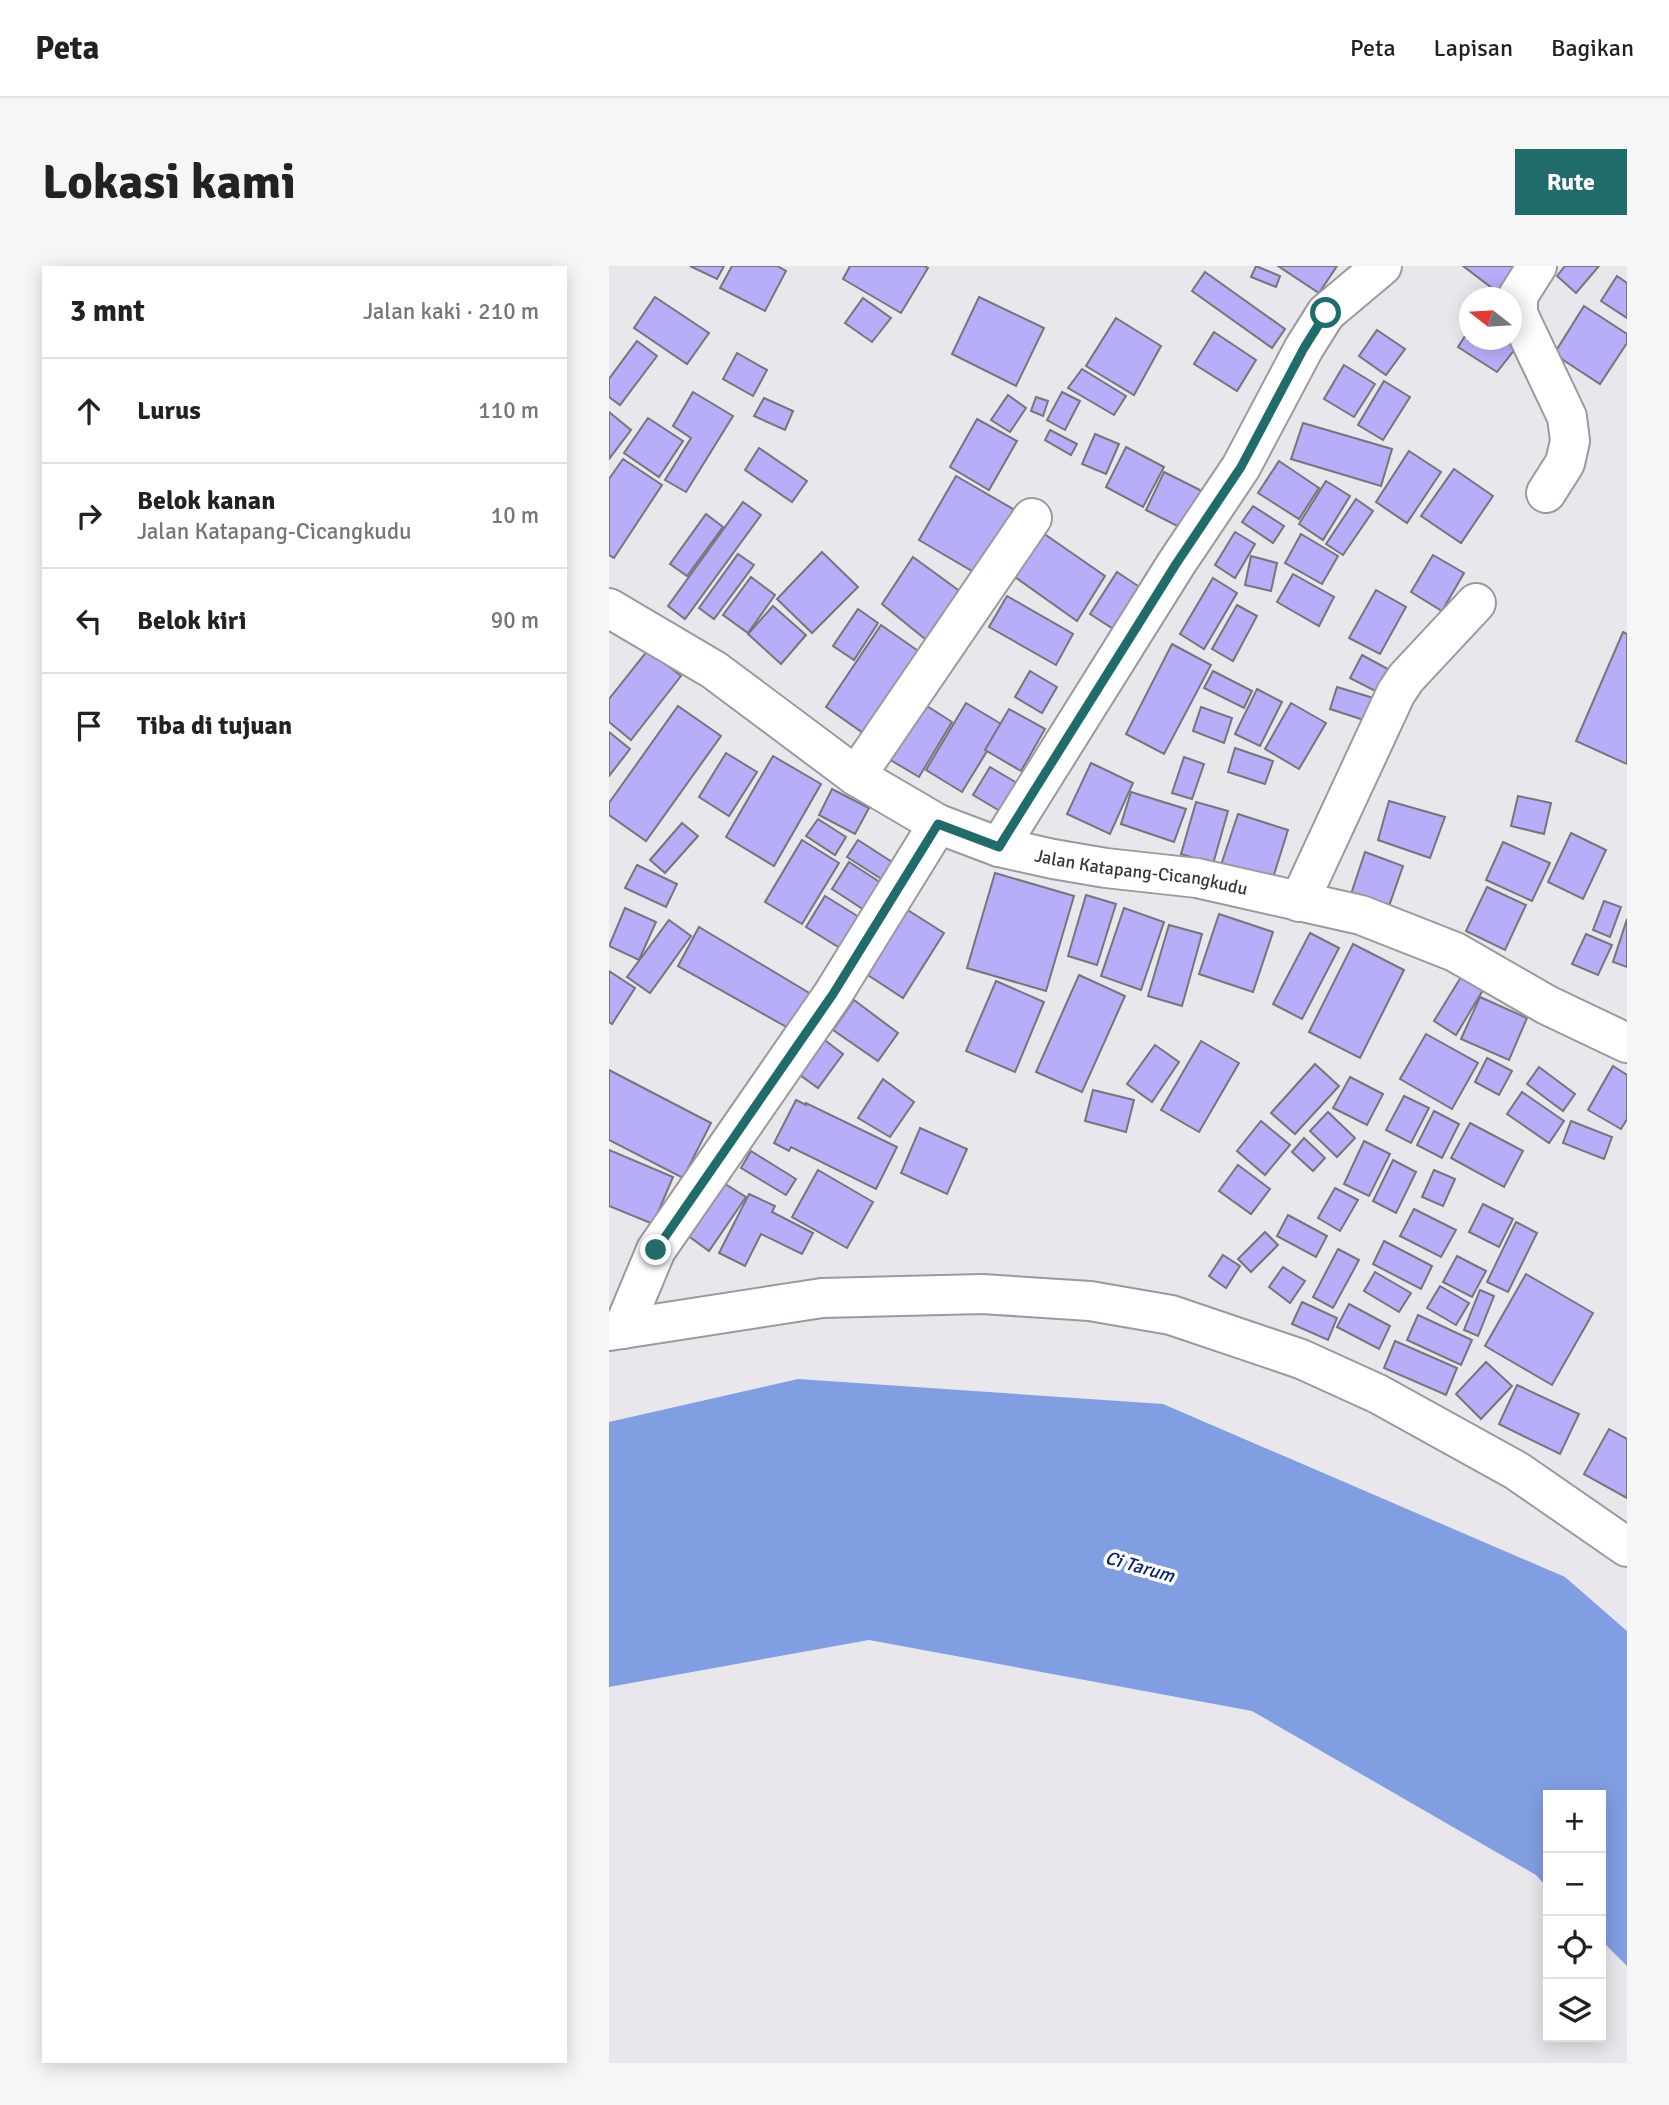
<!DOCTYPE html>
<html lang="id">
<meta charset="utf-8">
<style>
:root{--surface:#fff;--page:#f6f6f6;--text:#222;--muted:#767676;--line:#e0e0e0;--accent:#206c6b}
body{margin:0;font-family:Signika,sans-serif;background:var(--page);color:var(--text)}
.controls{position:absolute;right:21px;bottom:21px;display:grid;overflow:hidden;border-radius:0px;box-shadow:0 4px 18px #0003}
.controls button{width:63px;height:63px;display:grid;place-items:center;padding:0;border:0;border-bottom:2px solid var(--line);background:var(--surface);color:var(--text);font:35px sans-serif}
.compass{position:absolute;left:850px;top:21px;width:63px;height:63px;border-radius:50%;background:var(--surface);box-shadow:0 4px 18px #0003;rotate:287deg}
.stop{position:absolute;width:21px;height:21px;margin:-16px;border:5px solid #206c6b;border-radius:50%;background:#fff}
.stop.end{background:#206c6b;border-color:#fff;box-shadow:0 2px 7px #0008}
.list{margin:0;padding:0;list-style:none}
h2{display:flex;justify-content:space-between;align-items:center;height:91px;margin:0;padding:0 28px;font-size:30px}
h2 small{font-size:23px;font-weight:400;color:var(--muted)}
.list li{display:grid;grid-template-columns:46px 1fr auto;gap:21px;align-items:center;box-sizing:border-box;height:105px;padding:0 28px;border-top:2px solid var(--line)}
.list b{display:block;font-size:26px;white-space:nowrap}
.list p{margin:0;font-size:23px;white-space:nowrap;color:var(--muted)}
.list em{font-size:23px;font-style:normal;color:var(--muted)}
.icon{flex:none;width:38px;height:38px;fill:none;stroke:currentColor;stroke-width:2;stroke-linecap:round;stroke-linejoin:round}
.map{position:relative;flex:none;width:1018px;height:1797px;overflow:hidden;border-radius:0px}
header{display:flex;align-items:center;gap:42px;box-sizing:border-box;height:98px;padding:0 35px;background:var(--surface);border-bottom:2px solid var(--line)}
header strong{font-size:33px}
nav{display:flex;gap:38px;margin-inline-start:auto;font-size:24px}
.intro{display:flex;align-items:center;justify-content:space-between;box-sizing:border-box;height:168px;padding:0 42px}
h1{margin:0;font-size:49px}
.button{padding:18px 32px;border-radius:0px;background:var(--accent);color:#fff;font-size:24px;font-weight:700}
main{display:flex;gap:42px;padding:0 42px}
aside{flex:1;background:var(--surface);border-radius:0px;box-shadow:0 4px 18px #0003}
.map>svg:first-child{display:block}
.water{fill:#809fe3}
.building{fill:#b6aef9;stroke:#75757a;stroke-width:2}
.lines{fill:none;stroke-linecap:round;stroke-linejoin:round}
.minor-casing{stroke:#9c999d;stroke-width:42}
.tertiary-casing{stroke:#9c999d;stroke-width:42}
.minor{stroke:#fff;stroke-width:38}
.tertiary{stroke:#fff;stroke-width:38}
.route{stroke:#206c6b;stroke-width:9}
.labels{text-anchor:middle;stroke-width:7;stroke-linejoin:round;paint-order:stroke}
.street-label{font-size:18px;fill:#373638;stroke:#fff}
.water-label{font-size:19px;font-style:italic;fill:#09216e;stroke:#fff}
</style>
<header>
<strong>Peta</strong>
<nav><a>Peta</a><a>Lapisan</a><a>Bagikan</a></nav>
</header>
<div class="intro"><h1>Lokasi kami</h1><a class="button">Rute</a></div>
<main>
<aside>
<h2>3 mnt<small>Jalan kaki · 210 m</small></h2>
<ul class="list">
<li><svg class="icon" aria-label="ahead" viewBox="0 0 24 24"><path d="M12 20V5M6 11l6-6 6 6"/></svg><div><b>Lurus</b></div><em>110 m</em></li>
<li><svg class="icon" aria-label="right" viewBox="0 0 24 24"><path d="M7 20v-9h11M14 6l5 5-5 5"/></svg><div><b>Belok kanan</b><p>Jalan Katapang-Cicangkudu</p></div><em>10 m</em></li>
<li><svg class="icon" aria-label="left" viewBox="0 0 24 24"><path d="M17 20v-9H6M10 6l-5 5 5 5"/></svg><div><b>Belok kiri</b></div><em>90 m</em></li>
<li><svg class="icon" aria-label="arrive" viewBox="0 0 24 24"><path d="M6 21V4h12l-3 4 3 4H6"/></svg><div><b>Tiba di tujuan</b></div></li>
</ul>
</aside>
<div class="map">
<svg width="1018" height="1797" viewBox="0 0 1018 1797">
<rect width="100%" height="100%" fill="#e9e7eb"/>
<path class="water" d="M189,1113L554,1138L956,1311L1018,1365V1700L992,1674V1529H939V1622L927,1609L643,1445L260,1374L0,1421V1156Z"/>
<g class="building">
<path d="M81,0H115L108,13Z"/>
<path d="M123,0H168L177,5L156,45L111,22Z"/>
<path d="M241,0H315L319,2L292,47L234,13Z"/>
<path d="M647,0L671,10L667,21L642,11Z"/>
<path d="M669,0H728L710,27Z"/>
<path d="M854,0H912L891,28Z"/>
<path d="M956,0H990L967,27L948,10Z"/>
<path d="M596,6L676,63L663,82L583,25Z"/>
<path d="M1008,10L1018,17V52L992,35Z"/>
<path d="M46,31L100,67L78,98L25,62Z"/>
<path d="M370,31L435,62L407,120L343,88Z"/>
<path d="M254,32L282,52L263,76L236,57Z"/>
<path d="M975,40L1018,68V77L991,118L945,88Z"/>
<path d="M507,52L552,80L525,129L477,100Z"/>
<path d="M768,64L796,83L777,109L750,90Z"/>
<path d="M860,64V74H902L910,78L888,106L849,81Z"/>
<path d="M605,66L647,94L628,125L585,98Z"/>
<path d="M28,75L48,90L11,139L0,131V113Z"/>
<path d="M128,87L158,104L144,130L114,113Z"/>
<path d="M735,99L766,118L745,151L715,133Z"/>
<path d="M473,103L517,130L505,149L459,122Z"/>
<path d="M775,115L801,131L774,174L749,159Z"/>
<path d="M84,126L124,150L77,226L56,214L82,172L64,160Z"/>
<path d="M453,126L471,135L456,164L438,154Z"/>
<path d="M399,129L417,142L401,166L382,154Z"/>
<path d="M427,131L439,135L434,150L422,145Z"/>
<path d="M155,132L184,145L176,164L145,150Z"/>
<path d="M0,146L22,164L0,193Z"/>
<path d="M39,152L74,175L50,211L15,187Z"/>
<path d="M368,153L408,175L380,224L341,201Z"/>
<path d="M694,157L783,183L772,220L682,193Z"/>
<path d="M441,164L468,178L462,189L436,174Z"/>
<path d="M486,168L510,178L497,208L473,198Z"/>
<path d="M517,181L555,201L534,241L497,221Z"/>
<path d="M150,182L198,215L183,236L136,204Z"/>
<path d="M800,185L832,206L798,257L767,236Z"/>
<path d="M14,193L53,219L5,292L0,289V213Z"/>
<path d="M670,195L710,222L690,253L649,227Z"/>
<path d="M845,203L884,230L852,277L812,250Z"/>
<path d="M555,206L599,228L580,266L537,244Z"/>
<path d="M347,210L411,247L375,312L310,274Z"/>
<path d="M717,215L741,230L714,274L690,258Z"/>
<path d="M747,233L764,245L734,289L717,278Z"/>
<path d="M134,236L152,249L76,353L59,340Z"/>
<path d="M644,240L675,260L664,277L633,256Z"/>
<path d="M97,248L114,261L78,310L61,298Z"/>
<path d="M626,266L646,278L626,312L606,299Z"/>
<path d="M434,267L496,310L468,355L406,311Z"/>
<path d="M692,268L729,290L713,318L676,297Z"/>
<path d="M213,286L249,321L203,367L168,333Z"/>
<path d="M129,288L145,299L105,353L90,342Z"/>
<path d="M824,289L855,307L833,345L802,326Z"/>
<path d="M642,290L668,297L662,325L636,319Z"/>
<path d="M304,291L356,329L321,377L273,338Z"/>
<path d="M508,306L532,322L506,364L481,348Z"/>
<path d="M684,308L725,331L710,360L668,336Z"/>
<path d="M142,311L166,329L139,367L114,349Z"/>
<path d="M604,312L628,327L595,383L571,368Z"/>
<path d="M767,324L797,341L771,388L740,372Z"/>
<path d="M398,330L464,368L447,399L380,361Z"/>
<path d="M628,339L648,350L624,395L603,383Z"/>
<path d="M164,340L197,369L172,398L139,368Z"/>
<path d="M249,343L269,357L245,394L224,380Z"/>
<path d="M272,359L312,387L257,469L217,441Z"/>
<path d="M1014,366L1018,368V498L967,475Z"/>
<path d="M563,378L602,399L555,488L517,468Z"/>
<path d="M39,384L72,410L22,474L0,456V433Z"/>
<path d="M753,389L788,408L776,430L741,412Z"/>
<path d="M421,405L448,421L433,447L406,431Z"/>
<path d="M604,405L643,425L635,442L595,422Z"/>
<path d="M728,421L771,434L764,457L721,443Z"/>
<path d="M648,423L673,436L651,480L626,468Z"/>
<path d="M307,433L343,456L310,511L273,489Z"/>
<path d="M357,437L394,459L353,526L317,504Z"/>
<path d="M682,437L717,457L690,503L656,483Z"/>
<path d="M69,440L112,470L37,575L0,549V537Z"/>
<path d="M592,441L623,452L615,477L584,465Z"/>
<path d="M400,443L436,463L412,505L376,484Z"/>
<path d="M0,466L21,483L0,510Z"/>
<path d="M626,482L664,495L656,518L619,506Z"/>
<path d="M117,487L148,506L120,550L90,531Z"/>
<path d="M164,490L212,518L165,600L117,571Z"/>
<path d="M575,491L595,498L583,533L563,527Z"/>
<path d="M482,497L524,517L501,568L458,548Z"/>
<path d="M381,501L418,523L401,551L364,529Z"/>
<path d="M223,523L260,542L246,568L210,549Z"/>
<path d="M522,526L577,543L565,576L512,558Z"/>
<path d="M909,530L942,537L935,568L902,560Z"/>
<path d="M780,535L836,551L821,592L769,574Z"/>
<path d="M587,536L619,545L604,598L572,588Z"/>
<path d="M629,548L679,564L663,615L612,599Z"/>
<path d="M209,553L237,571L226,589L197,570Z"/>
<path d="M73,557L89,570L56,607L41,594Z"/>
<path d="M962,567L997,584L974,633L939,616Z"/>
<path d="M193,574L230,597L193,658L156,636Z"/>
<path d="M249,574L297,605L285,621L238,591Z"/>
<path d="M894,576L941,597L923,635L877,614Z"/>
<path d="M756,586L794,600L780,640L741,631Z"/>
<path d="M240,596L280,622L263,649L223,623Z"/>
<path d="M28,599L68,618L57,641L16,622Z"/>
<path d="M386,607L465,630L437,725L358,702Z"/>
<path d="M878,621L917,639L896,684L857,665Z"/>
<path d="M477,629L507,638L488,699L459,690Z"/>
<path d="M216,630L258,656L239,687L197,661Z"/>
<path d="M995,635L1012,641L1001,671L984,664Z"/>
<path d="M286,636L335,667L294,732L245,700Z"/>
<path d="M16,642L47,656L30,694L0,680Z"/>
<path d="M515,642L555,656L532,724L492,710Z"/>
<path d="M610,648L664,666L644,726L590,708Z"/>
<path d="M1018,653V701L1004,696Z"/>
<path d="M60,654L82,670L41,727L18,711Z"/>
<path d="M560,659L593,668L573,740L539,730Z"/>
<path d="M90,661L202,728L181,763L69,700Z"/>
<path d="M701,667L730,682L693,753L664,738Z"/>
<path d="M977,668L1003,679L989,709L963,698Z"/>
<path d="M744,678L795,704L751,792L700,766Z"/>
<path d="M0,705L26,722L3,758L0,756Z"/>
<path d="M470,709L516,730L473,826L427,806Z"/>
<path d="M852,711L874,724L847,769L825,755Z"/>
<path d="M387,715L435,736L406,806L357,785Z"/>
<path d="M871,731L918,752L900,794L852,773Z"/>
<path d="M245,734L289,767L269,795L224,764Z"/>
<path d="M817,768L869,797L843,843L791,813Z"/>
<path d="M213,772L234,788L209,822L188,807Z"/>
<path d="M592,775L630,797L590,866L552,844Z"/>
<path d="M546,779L570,796L543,836L518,818Z"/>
<path d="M878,792L903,805L890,829L866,816Z"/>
<path d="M706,798L730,820L686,868L662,847Z"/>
<path d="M1004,800L1018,809V853L1012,863L979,844Z"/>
<path d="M930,801L966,828L954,845L918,818Z"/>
<path d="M0,804L102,857L74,912L0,874Z"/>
<path d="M741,811L774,828L758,859L724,842Z"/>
<path d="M274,813L305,836L281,871L249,852Z"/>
<path d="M484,824L525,834L517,866L476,855Z"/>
<path d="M913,826L955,855L940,877L898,848Z"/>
<path d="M795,830L820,842L802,877L777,864Z"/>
<path d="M187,834L197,839V837L288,881L267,923L182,881L180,885L165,877Z"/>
<path d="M825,845L850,858L833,892L808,879Z"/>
<path d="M719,846L746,872L728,891L701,865Z"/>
<path d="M652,855L681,879L656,909L628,885Z"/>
<path d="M962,855L1003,871L995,893L954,877Z"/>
<path d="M861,857L914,885L895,921L842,892Z"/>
<path d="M311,862L358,883L338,928L292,907Z"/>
<path d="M695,872L716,892L704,905L683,886Z"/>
<path d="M755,875L781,888L760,930L735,918Z"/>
<path d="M0,884L64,911L44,958L0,940Z"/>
<path d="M142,885L187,913L177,929L132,902Z"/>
<path d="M784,894L807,906L787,947L764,935Z"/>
<path d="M629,899L661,923L642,948L610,925Z"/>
<path d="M209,904L264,936L238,982L183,951Z"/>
<path d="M825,904L846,913L834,940L813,931Z"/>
<path d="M113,916L137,931L100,985L78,969Z"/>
<path d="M726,922L749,934L731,965L709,952Z"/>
<path d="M140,928L166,940L163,946L204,967L193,988L152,968L136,1000L110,987Z"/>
<path d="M874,938L904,953L890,981L860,966Z"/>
<path d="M805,943L847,964L832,991L791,970Z"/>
<path d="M679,949L718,970L707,991L668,970Z"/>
<path d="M907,956L928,967L899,1026L878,1016Z"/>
<path d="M656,966L669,979L642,1006L629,993Z"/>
<path d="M775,975L823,1000L812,1023L764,998Z"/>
<path d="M729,983L750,994L724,1042L704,1031Z"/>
<path d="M614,989L631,1000L617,1022L600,1010Z"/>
<path d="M848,990L877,1005L863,1031L834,1016Z"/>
<path d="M674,1001L696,1015L681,1037L660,1021Z"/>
<path d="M766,1006L802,1027L790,1046L755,1025Z"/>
<path d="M917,1008L984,1047L943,1119L876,1080Z"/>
<path d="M831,1020L860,1037L847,1059L818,1042Z"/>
<path d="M871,1024L885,1030L869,1070L855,1064Z"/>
<path d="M693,1036L728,1052L719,1074L683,1058Z"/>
<path d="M740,1038L781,1060L770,1083L728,1061Z"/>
<path d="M809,1049L863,1074L852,1099L798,1074Z"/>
<path d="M786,1075L848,1102L837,1129L775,1102Z"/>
<path d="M877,1096L903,1120L872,1153L847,1128Z"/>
<path d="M908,1119L970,1148L951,1188L890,1158Z"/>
<path d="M1000,1163L1018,1173V1232L975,1208Z"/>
</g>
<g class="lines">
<g class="minor-casing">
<g id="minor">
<path d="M928,0L909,30V48L958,151L961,175L956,197L937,227"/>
<path d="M247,510L423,252"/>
<path d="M390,581L567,298L632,201L695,82L717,47L773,0"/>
<path d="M690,636L787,427L797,412L867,337"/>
<path d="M14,1063L47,984L224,728L329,558"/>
<path d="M0,1065L213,1032L373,1028L481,1035L562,1049L692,1093L769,1128L908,1205L1018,1281"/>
</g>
</g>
<g class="tertiary-casing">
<g id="tertiary">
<path id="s1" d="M0,342L105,404L247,510L329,558L390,581L444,593L497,602L588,612L752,649L846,686L938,739L1018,777"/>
</g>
</g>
<use href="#minor" class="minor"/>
<use href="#tertiary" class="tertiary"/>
</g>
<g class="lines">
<path class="route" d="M47,984L224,728L329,558L390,581L567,298L632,201L695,82L717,47"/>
</g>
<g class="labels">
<g class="street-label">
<text dy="6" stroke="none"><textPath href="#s1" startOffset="604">Jalan Katapang-Cicangkudu</textPath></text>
</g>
<g class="water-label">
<text transform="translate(531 1300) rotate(16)" y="7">Ci Tarum</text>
</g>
</g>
</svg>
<div class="controls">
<button>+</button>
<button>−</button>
<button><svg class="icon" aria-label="locate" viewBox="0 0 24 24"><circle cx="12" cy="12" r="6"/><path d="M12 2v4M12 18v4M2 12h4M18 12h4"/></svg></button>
<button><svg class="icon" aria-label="layers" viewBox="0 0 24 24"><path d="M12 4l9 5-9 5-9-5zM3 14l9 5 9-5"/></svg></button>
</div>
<svg class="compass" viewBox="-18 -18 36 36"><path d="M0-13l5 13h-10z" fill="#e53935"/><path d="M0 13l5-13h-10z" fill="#767676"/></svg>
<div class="stop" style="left:717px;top:47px"></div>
<div class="stop end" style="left:47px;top:984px"></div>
</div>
</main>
